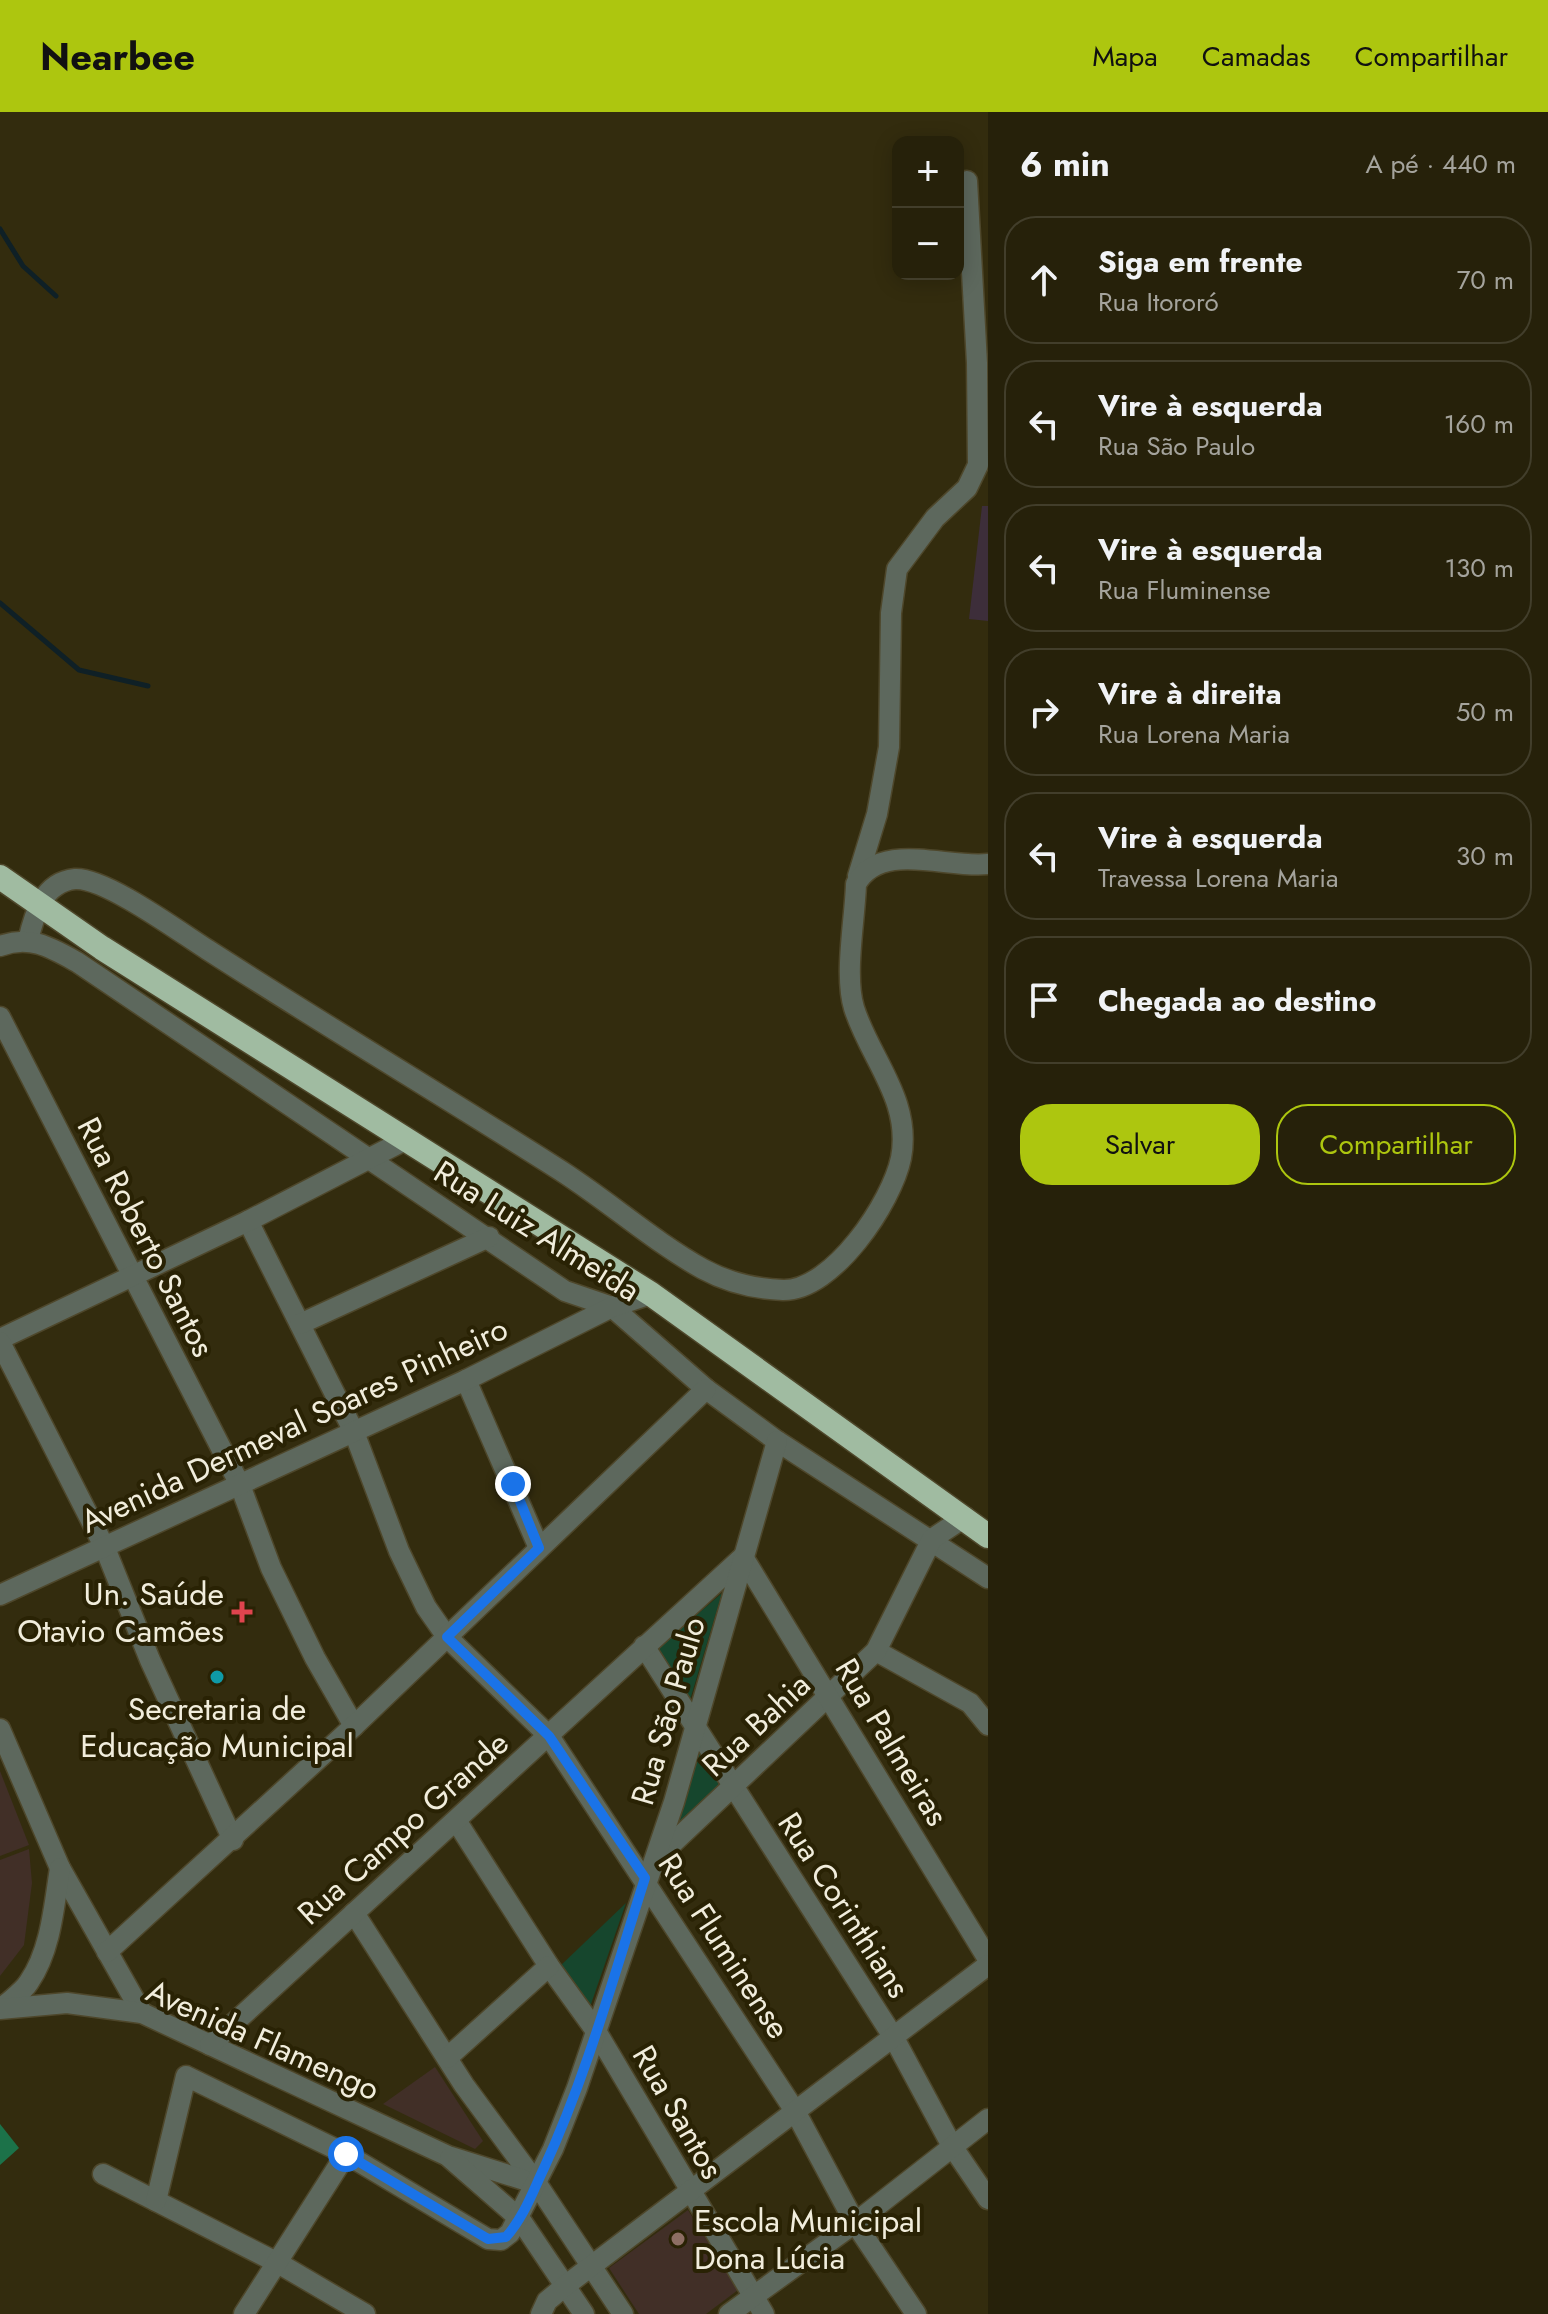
<!DOCTYPE html>
<html lang="pt">
<meta charset="utf-8">
<style>
:root{--surface:#26210a;--page:#322e18;--text:#f1f3f6;--muted:#a4a39c;--line:#423e2b;--accent:#adc60f}
body{margin:0;font-family:Jost,sans-serif;background:var(--page);color:var(--text)}
.controls{position:absolute;right:24px;top:24px;display:grid;overflow:hidden;border-radius:16px;box-shadow:0 4px 20px #0003}
.controls button{width:72px;height:72px;display:grid;place-items:center;padding:0;border:0;border-bottom:2px solid var(--line);background:var(--surface);color:var(--text);font:40px sans-serif}
.stop{position:absolute;width:24px;height:24px;margin:-18px;border:6px solid #1a73e8;border-radius:50%;background:#fff}
.stop.end{background:#1a73e8;border-color:#fff;box-shadow:0 2px 8px #0008}
.list{margin:0;padding:0;list-style:none}
h2{display:flex;justify-content:space-between;align-items:center;height:104px;margin:0;padding:0 32px;font-size:34px}
h2 small{font-size:26px;font-weight:400;color:var(--muted)}
.list li{display:grid;grid-template-columns:52px 1fr auto;gap:24px;align-items:center;box-sizing:border-box;height:128px;margin:0 16px 16px;padding:0 16px;border:2px solid var(--line);border-radius:32px}
.list b{display:block;font-size:30px;white-space:nowrap}
.list p{margin:0;font-size:26px;white-space:nowrap;color:var(--muted)}
.list em{font-size:26px;font-style:normal;color:var(--muted)}
.actions{display:flex;gap:16px;padding:24px 32px}
.actions a{flex:1;padding:18px 0;border:2px solid var(--accent);border-radius:32px;text-align:center;font-size:28px;color:var(--accent)}
.actions .main{background:var(--accent);color:#111}
.icon{flex:none;width:44px;height:44px;fill:none;stroke:currentColor;stroke-width:2;stroke-linecap:round;stroke-linejoin:round}
.map{position:relative;flex:none;width:988px;height:2202px;overflow:hidden}
header{display:flex;align-items:center;gap:48px;box-sizing:border-box;height:112px;padding:0 40px;background:var(--accent);color:#111}
header strong{font-size:38px}
nav{display:flex;gap:44px;margin-inline-start:auto;font-size:28px}
main{display:flex}
aside{flex:1;background:var(--surface)}
.map>svg:first-child{display:block}
.commercial{fill:#3d2e3a}
.education{fill:#412f27}
.green{fill:#16462d}
.forest{fill:#1c7249}
.lines{fill:none;stroke-linecap:round;stroke-linejoin:round}
.stream{stroke:#0f2026;stroke-width:5}
.minor-casing{stroke:#4e472b;stroke-width:23}
.highway-casing{stroke:#4e472b;stroke-width:27}
.minor{stroke:#5d685d;stroke-width:20}
.highway{stroke:#a0bba1;stroke-width:24}
.route{stroke:#1a73e8;stroke-width:10}
.health-dot{fill:#e0444e;stroke:#292204;stroke-width:3}
.culture-dot{fill:#0f9aa8;stroke:#292204;stroke-width:3}
.education-dot{fill:#8d6e63;stroke:#292204;stroke-width:3}
.labels{text-anchor:middle;stroke-width:8;stroke-linejoin:round;paint-order:stroke}
.street-label{font-size:32px;fill:#f1eddc;stroke:#292204}
.poi-label{font-size:32px;fill:#f1eddc;stroke:#292204;text-anchor:end}
</style>
<header>
<strong>Nearbee</strong>
<nav><a>Mapa</a><a>Camadas</a><a>Compartilhar</a></nav>
</header>
<main>
<div class="map">
<svg width="988" height="2202" viewBox="0 0 988 2202">
<rect width="100%" height="100%" fill="#332c0e"/>
<path class="commercial" d="M982,394H988V509L969,507Z"/>
<g class="education">
<path d="M0,1659L29,1733L0,1744Z"/>
<path d="M29,1737L32,1771L24,1833L0,1864V1748Z"/>
<path d="M435,1955L483,2029L475,2037L383,1992Z"/>
<path d="M688,2098L738,2178L706,2202H639L609,2156Z"/>
</g>
<g class="green">
<path d="M722,1481L690,1588L655,1539Z"/>
<path d="M698,1636L727,1676L667,1729Z"/>
<path d="M626,1791L590,1895L558,1856Z"/>
</g>
<path class="forest" d="M0,2012L19,2036L0,2053Z"/>
<g class="lines">
<g class="stream">
<path d="M0,117L23,154L56,184"/>
<path d="M0,491L79,558L148,574"/>
</g>
<g class="minor-casing">
<g id="minor">
<path d="M858,764L877,702L889,635L891,501L897,457L935,406L967,376L978,353L977,251L967,69"/>
<path d="M28,829C34,803 43,770 75,767C105,765 181,821 208,838C323,912 440,982 555,1055C605,1086 651,1128 703,1157C727,1170 756,1177 783,1178C833,1179 892,1090 901,1046C912,988 870,947 854,896C844,863 855,807 856,772C881,728 947,757 988,752"/>
<path d="M0,834C30,823 50,835 77,850L565,1179L612,1195L706,1277L777,1329L988,1466"/>
<path d="M0,905L240,1373L271,1456L315,1546L354,1614"/>
<path d="M248,1109L354,1320L399,1439L426,1495L447,1525L549,1624L795,1999L855,2111L916,2202"/>
<path d="M300,1212L489,1125"/>
<path d="M0,1227L248,1109L407,1027"/>
<path d="M0,1230L105,1436L150,1548L233,1728"/>
<path d="M466,1268L539,1436"/>
<path d="M0,1483L466,1268L612,1195L651,1182"/>
<path d="M644,1534L894,1926L952,2034L988,2087"/>
<path d="M876,1539L970,1591L988,1613"/>
<path d="M0,1617L60,1756L142,1901"/>
<path d="M457,1710L549,1854L596,1919L764,2202"/>
<path d="M657,1746L876,1539L932,1427L965,1405"/>
<path d="M354,1801L464,1973L537,2072"/>
<path d="M107,1840L354,1614L706,1277"/>
<path d="M2,1896C10,1888 23,1880 29,1870C51,1838 54,1794 60,1756"/>
<path d="M0,1897L67,1891L142,1901L448,2044L537,2072L623,2202"/>
<path d="M210,1933L743,1445L988,1847"/>
<path d="M447,1946L549,1854"/>
<path d="M450,2046L520,2107L584,2202"/>
<path d="M103,2062L278,2151L365,2202"/>
<path d="M156,2089L186,1964L346,2042L488,2127L501,2128L510,2121L553,2037L577,1976L674,1690L777,1329"/>
<path d="M244,2202L346,2042"/>
<path d="M541,2202L547,2189L565,2174L988,1853"/>
<path d="M729,2202L855,2111L988,2007"/>
</g>
</g>
<g class="highway-casing">
<path id="highway" d="M0,765L102,836L651,1182L988,1424"/>
</g>
<use href="#minor" class="minor"/>
<use href="#highway" class="highway"/>
</g>
<g class="lines">
<path class="route" d="M346,2042L488,2127L506,2125C524,2105 533,2079 544,2056C587,1963 614,1863 645,1766L549,1624L447,1525L539,1436L513,1372"/>
</g>
<path class="health-dot" d="M238 1488h8v8h8v8h-8v8h-8v-8h-8v-8h8z"/>
<circle class="culture-dot" cx="217" cy="1565" r="8"/>
<circle class="education-dot" cx="678" cy="2127" r="8"/>
<g class="labels">
<g class="street-label">
<text transform="translate(537 1119) rotate(32)" y="11">Rua Luiz Almeida</text>
<text transform="translate(146 1125) rotate(63)" y="11">Rua Roberto Santos</text>
<text transform="translate(294 1313) rotate(-25)" y="11">Avenida Dermeval Soares Pinheiro</text>
<text transform="translate(668 1599) rotate(-74)" y="11">Rua São Paulo</text>
<text transform="translate(756 1613) rotate(-43)" y="11">Rua Bahia</text>
<text transform="translate(892 1630) rotate(59)" y="11">Rua Palmeiras</text>
<text transform="translate(403 1716) rotate(-42)" y="11">Rua Campo Grande</text>
<text transform="translate(844 1793) rotate(57)" y="11">Rua Corinthians</text>
<text transform="translate(724 1834) rotate(57)" y="11">Rua Fluminense</text>
<text transform="translate(263 1928) rotate(24)" y="11">Avenida Flamengo</text>
<text transform="translate(678 2000) rotate(60)" y="11">Rua Santos</text>
</g>
<g class="poi-label">
<text x="224" y="1493">Un. Saúde<tspan x="224" dy="37">Otavio Camões</tspan></text>
<text x="217" y="1608" text-anchor="middle">Secretaria de<tspan x="217" dy="37">Educação Municipal</tspan></text>
<text x="694" y="2120" text-anchor="start">Escola Municipal<tspan x="694" dy="37">Dona Lúcia</tspan></text>
</g>
</g>
</svg>
<div class="controls">
<button>+</button>
<button>−</button>
</div>
<div class="stop" style="left:346px;top:2042px"></div>
<div class="stop end" style="left:513px;top:1372px"></div>
</div>
<aside>
<h2>6 min<small>A pé · 440 m</small></h2>
<ul class="list">
<li><svg class="icon" aria-label="ahead" viewBox="0 0 24 24"><path d="M12 20V5M6 11l6-6 6 6"/></svg><div><b>Siga em frente</b><p>Rua Itororó</p></div><em>70 m</em></li>
<li><svg class="icon" aria-label="left" viewBox="0 0 24 24"><path d="M17 20v-9H6M10 6l-5 5 5 5"/></svg><div><b>Vire à esquerda</b><p>Rua São Paulo</p></div><em>160 m</em></li>
<li><svg class="icon" aria-label="left" viewBox="0 0 24 24"><path d="M17 20v-9H6M10 6l-5 5 5 5"/></svg><div><b>Vire à esquerda</b><p>Rua Fluminense</p></div><em>130 m</em></li>
<li><svg class="icon" aria-label="right" viewBox="0 0 24 24"><path d="M7 20v-9h11M14 6l5 5-5 5"/></svg><div><b>Vire à direita</b><p>Rua Lorena Maria</p></div><em>50 m</em></li>
<li><svg class="icon" aria-label="left" viewBox="0 0 24 24"><path d="M17 20v-9H6M10 6l-5 5 5 5"/></svg><div><b>Vire à esquerda</b><p>Travessa Lorena Maria</p></div><em>30 m</em></li>
<li><svg class="icon" aria-label="arrive" viewBox="0 0 24 24"><path d="M6 21V4h12l-3 4 3 4H6"/></svg><div><b>Chegada ao destino</b></div></li>
</ul>
<div class="actions"><a class="main">Salvar</a><a>Compartilhar</a></div>
</aside>
</main>
